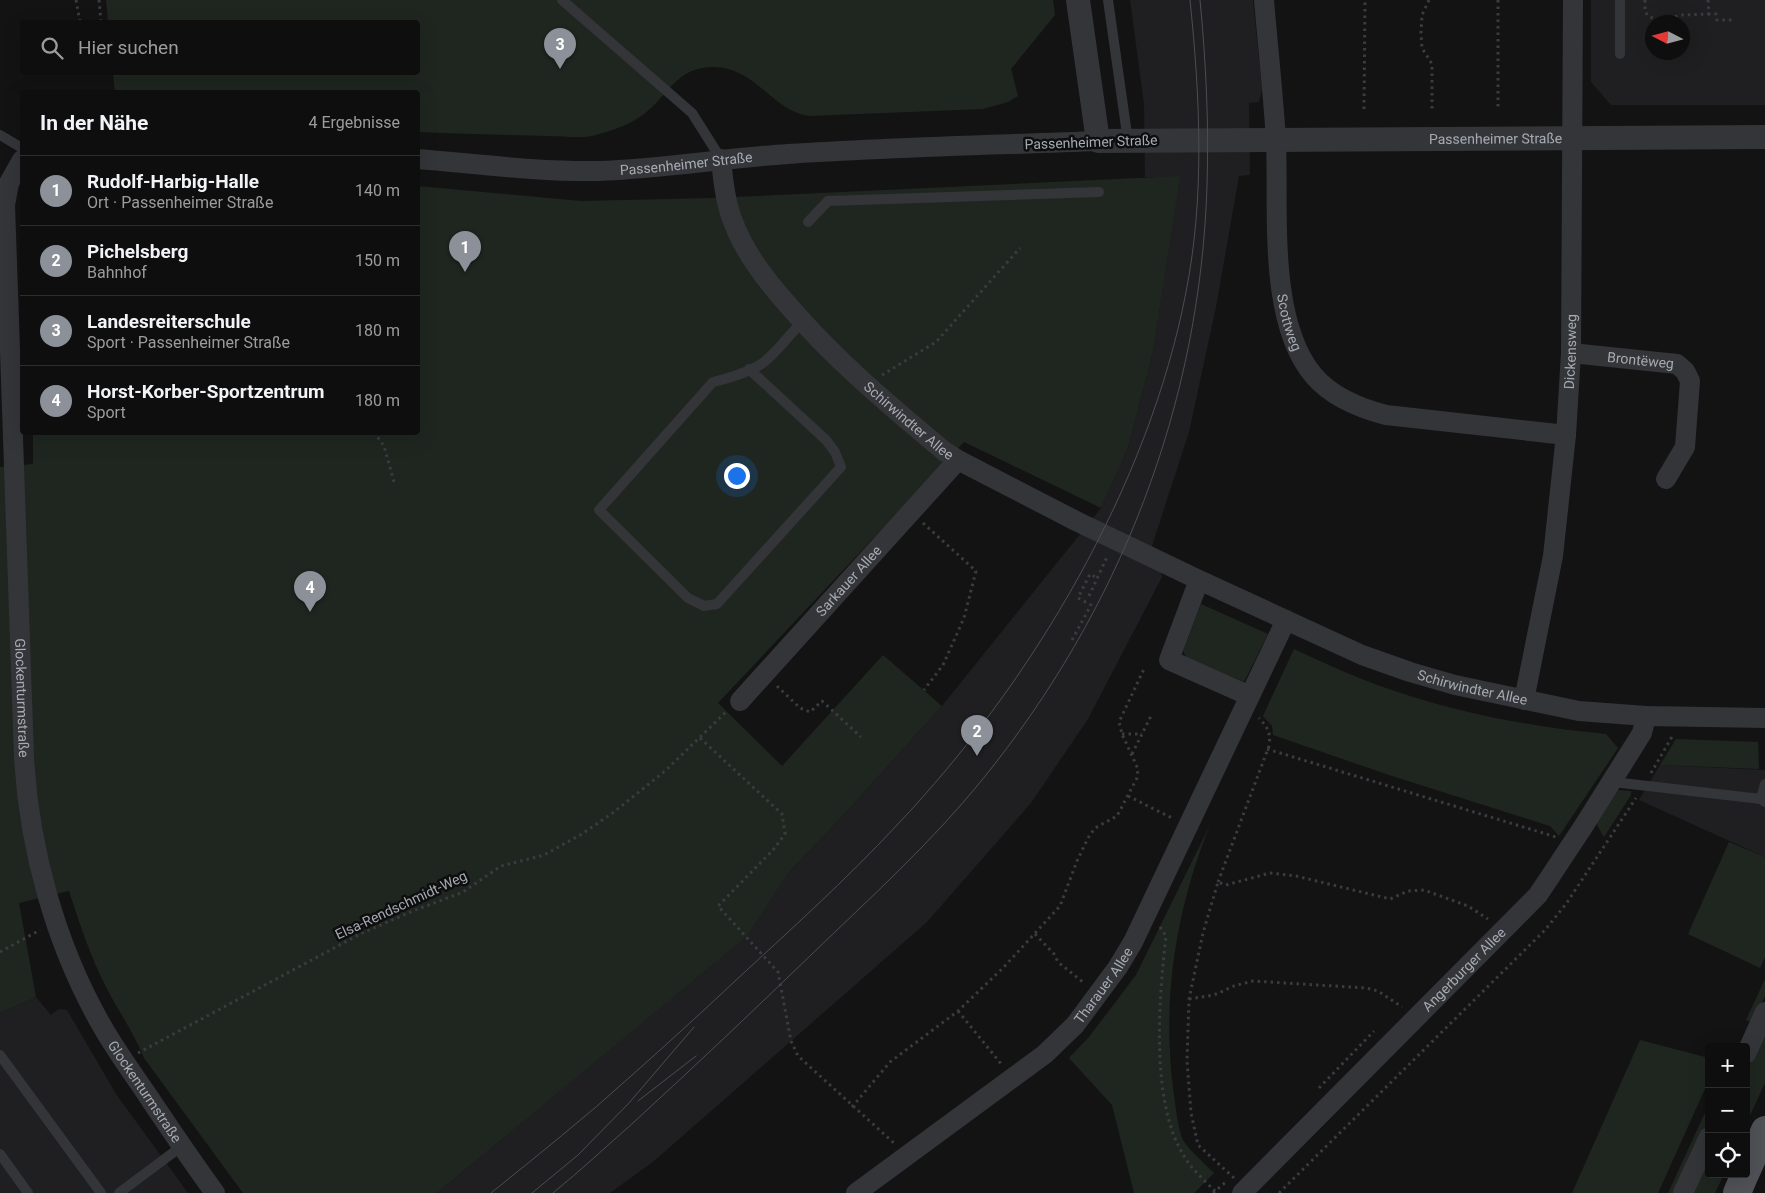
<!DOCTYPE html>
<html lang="de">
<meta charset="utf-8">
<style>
:root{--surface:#0e0e0f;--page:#1c1c1d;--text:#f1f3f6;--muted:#9b9c9e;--line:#2e2e2f;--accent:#8c9099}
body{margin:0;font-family:Roboto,sans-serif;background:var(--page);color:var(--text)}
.controls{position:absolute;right:15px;bottom:15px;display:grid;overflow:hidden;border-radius:5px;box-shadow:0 5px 20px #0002}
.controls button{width:45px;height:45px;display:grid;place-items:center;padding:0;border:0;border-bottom:1px solid var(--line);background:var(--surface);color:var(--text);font:25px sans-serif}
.compass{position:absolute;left:1645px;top:15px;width:45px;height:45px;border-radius:50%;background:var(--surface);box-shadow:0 5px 20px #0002;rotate:276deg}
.you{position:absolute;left:736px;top:475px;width:18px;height:18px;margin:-12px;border:4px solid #fff;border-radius:50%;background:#1a73e8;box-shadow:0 0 0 8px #1a73e833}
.badge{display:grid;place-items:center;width:32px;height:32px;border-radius:50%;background:var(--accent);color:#fff;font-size:16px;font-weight:700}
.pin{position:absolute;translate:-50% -41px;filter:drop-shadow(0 1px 2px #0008)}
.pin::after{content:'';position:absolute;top:26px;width:18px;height:15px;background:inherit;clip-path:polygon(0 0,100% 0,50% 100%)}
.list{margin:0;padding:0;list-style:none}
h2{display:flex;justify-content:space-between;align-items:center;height:65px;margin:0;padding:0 20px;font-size:21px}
h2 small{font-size:16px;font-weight:400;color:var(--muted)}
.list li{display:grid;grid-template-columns:32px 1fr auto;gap:15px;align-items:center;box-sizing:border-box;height:70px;padding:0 20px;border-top:1px solid var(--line)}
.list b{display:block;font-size:19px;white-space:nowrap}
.list p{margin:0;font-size:16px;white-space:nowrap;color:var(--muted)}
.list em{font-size:16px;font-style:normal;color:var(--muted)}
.icon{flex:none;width:28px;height:28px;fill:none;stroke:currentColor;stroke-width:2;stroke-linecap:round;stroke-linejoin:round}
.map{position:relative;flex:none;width:1765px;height:1193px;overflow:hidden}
.search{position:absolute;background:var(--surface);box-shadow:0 5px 20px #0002;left:20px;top:20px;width:400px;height:55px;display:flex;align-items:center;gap:12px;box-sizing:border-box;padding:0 18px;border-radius:5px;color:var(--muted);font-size:19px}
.panel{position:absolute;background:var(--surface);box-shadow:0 5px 20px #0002;left:20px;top:90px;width:400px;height:345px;border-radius:5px}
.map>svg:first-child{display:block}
.built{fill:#1f1f21;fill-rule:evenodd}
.green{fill:#1f2620}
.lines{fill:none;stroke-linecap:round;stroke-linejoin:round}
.path{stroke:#3a3c40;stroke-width:3;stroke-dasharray:2.5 4;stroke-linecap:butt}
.service{stroke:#343539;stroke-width:10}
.minor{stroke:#343539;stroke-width:20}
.tertiary{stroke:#343539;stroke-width:24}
.primary{stroke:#505257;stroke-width:28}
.tram{stroke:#4b4d52;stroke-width:1}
.labels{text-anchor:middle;stroke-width:5;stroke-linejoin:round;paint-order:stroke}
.street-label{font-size:14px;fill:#a6abb3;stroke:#0e0e0f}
</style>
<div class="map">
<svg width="1765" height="1193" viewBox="0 0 1765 1193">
<rect width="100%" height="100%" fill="#131314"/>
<g class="built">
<path d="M1130,0H1253L1262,89L1259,102L1249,103L1250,175L1239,176L1216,307L1189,432L1152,546L1162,577L1088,719L1031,803L927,922L654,1161L610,1193H437L746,936L789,872L838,821L942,706L1101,508L1128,448L1153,352L1179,177H1145L1144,104Z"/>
<path d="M1591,0H1765V105H1611L1591,82ZM1652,22H1682V52H1652Z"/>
<path d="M1660,765L1765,770V857L1639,800Z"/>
<path d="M36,997L51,1015L59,1009L67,1010L116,1094L188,1193H0V1013Z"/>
</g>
<g class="green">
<path d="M106,0H1053L1055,15L1011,69L1018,96L1008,102L983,109L809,116C772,111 757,68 714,67C676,67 670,94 644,114C630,125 613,130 596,135C583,139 564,136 550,136C506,135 462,134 418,132V92H115L113,73L418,72V22H108Z"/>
<path d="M1180,176L1153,352L1128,448L1101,508L964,442L718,703L782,766L883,655L942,706L838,821L789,872L747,936L437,1193H243L144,1058C134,1033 119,1012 107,989C91,958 80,925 69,891L19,903L36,997L0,1013V467L33,464V433L418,432V186L581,201L714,198Z"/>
<path d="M1201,604L1268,634L1244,682L1186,657L1184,653V649Z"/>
<path d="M1294,649C1324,663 1354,677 1386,688C1457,713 1531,727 1606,734L1618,748L1559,836L1550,826L1389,775L1273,735L1272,726L1263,716Z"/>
<path d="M1676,739L1758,742L1759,769L1660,765Z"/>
<path d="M1617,790L1631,791V795L1604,837L1596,823Z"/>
<path d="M1210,825C1176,909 1162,998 1173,1088C1175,1101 1178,1130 1183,1140C1187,1148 1207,1166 1214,1173L1194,1193H1134L1112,1105L1069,1058L1089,1037L1136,975Z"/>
<path d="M1729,842L1765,857V957L1760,968L1688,934Z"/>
<path d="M1765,979V996L1753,1023L1746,1020Z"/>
<path d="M1765,1031V1083L1746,1124V1073Z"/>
<path d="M1640,1040L1709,1058V1080L1658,1193H1572Z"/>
<path d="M1709,1104V1120L1676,1193H1668Z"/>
<path d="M1709,1156V1174H1724L1715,1193H1692Z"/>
</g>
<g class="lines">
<g class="path">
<path d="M76,0L80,22"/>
<path d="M99,0L101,22"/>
<path d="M1429,0L1422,15L1421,33L1422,48L1432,64V109"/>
<path d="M1498,0V109"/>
<path d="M1645,0V11L1648,16L1660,21L1681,15L1709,14"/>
<path d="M1708,0L1709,14H1716L1717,20H1735"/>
<path d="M1364,109L1365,0"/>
<path d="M882,375L936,342L1020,248"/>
<path d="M281,432H306"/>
<path d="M374,432L384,446L394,482"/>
<path d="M923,523L976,571L964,618L943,665L924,690"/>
<path d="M1089,596L1107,557"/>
<path d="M1072,640L1091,605L1078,598L1090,574L1097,578"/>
<path d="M777,686L800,708L810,712L822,701L861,737"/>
<path d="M1122,734H1142"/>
<path d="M700,738L782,814L785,834L773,850L718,906L778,972L791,1041L798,1056L895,1144"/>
<path d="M1267,749L1556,837"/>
<path d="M1132,754L1152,714"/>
<path d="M1651,773L1673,735"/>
<path d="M1128,796L1174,819"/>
<path d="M1218,882L1269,746C1271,733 1268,728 1259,718"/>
<path d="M1160,927L1166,936C1159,998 1150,1102 1184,1156C1192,1170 1206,1182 1217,1193"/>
<path d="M1035,934L1054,954L1058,962L1084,983"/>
<path d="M0,952L40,930"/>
<path d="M1189,999L1214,995L1234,986L1253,981L1366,988L1378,991L1402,1007"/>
<path d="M958,1011L1002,1065"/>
<path d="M138,1053L362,933L413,911L463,892L501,866L544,855L582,834L614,812L665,771L726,712"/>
<path d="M1319,1088L1374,1031"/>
<path d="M852,1107L890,1062L958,1011L1003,968L1060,906L1077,861L1088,838L1095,828L1117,816L1137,778L1138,769L1122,734L1119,722L1144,669"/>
<path d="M1234,1178L1198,1145L1191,1113L1187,1061L1189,999L1203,933L1218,882L1226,885L1270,873L1296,876L1390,899L1408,891L1424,890L1468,906L1488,919"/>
<path d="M1213,1193L1227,1181"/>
<path d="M1279,1193L1545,930L1566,904L1636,798"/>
</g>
<g class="service">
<path d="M562,0L692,113L721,159"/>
<path d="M1108,0L1128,141"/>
<path d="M1620,54V0"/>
<path d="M0,135L22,148"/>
<path d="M808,222L828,201L1099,192"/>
<path d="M749,369L826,440L835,452L841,467L717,604L704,606L688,598L599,510L713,382C729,378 751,372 764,362C777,352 790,334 802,322"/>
<path d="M1613,782L1761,799L1765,802"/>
<path d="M1761,799L1765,784"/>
<path d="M0,1055L101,1193"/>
<path d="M0,1154L28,1193"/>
<path d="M119,1193L182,1146"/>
</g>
<g class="minor">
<path id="s1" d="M1264,0C1268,47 1273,93 1276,140C1279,208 1267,321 1314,376C1332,397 1359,408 1386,415L1566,435"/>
<path id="s2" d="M418,159C478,164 539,172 599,171C662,169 725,158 788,154C891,147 995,145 1098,141"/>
<path id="s3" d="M721,159C723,179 725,200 732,219C744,252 765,279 788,305C835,360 889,405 944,451L958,460L1078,522L1199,580L1362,655L1410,672L1455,685L1579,711L1646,716L1765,718"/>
<path id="s4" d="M22,160L9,183L5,205L24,757C29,849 56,946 102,1026C115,1049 131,1071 146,1093C168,1126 191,1160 215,1193"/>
<path id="s5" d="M1571,353L1677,364L1685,371L1690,381L1685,447L1666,479"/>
<path d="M1199,580L1169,660L1250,696"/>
<path id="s6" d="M1524,700L1553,556L1566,435L1571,353L1573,0"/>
<path id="s7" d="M740,701L958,460"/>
<path d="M1746,1054L1765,1012"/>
<path id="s8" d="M856,1193L1045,1054L1075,1025L1118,967L1133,942L1286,620"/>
<path id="s9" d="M1242,1193L1538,895L1583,827L1642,733L1646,716"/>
<path d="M1683,1193L1709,1137"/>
</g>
<path class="tertiary" id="s10" d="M1078,0L1098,141L1765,137"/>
<g class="primary">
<path d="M1746,1172L1765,1130"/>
<path d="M1737,1193L1745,1174"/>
</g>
<g class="tram">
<path d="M638,1101L696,1056"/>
<path d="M491,1193C538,1155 586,1117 631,1076C666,1045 700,1014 734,982C789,931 846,880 897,825C1032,683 1149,485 1186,292C1205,196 1200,97 1190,0"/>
<path d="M532,1193L578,1155L629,1103L694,1027"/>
<path d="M553,1193C581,1170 607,1146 634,1122C694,1067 753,1011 812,954C870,898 931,843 982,780C1120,610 1200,405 1207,186C1209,124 1206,62 1200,0"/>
</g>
</g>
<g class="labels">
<g class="street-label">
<text dy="5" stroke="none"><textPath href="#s10" startOffset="540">Passenheimer Straße</textPath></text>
<text transform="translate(1091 142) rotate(-2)" y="5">Passenheimer Straße</text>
<text dy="5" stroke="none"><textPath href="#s2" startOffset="269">Passenheimer Straße</textPath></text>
<text dy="5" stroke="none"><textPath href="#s1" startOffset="324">Scottweg</textPath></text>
<text dy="5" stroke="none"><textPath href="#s6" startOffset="352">Dickensweg</textPath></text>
<text dy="5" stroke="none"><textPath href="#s5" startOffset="70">Brontëweg</textPath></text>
<text dy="5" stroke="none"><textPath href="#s3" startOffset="332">Schirwindter Allee</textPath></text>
<text dy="5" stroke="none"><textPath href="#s7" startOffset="162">Sarkauer Allee</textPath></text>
<text dy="5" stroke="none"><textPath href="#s3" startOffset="959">Schirwindter Allee</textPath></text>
<text dy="5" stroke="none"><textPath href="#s4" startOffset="542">Glockenturmstraße</textPath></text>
<text transform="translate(401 905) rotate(-25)" y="5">Elsa-Rendschmidt-Weg</text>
<text dy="5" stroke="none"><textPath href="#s9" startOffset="315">Angerburger Allee</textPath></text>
<text dy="5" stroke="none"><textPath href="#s8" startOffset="325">Tharauer Allee</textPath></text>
<text dy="5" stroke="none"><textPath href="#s4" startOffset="962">Glockenturmstraße</textPath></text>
</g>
</g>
</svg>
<div class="controls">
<button>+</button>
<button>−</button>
<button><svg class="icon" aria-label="locate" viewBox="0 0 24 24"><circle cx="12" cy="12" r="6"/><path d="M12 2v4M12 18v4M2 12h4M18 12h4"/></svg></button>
</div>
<svg class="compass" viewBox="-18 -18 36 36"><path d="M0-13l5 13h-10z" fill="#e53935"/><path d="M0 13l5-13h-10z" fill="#9b9c9e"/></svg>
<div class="you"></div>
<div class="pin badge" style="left:465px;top:272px">1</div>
<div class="pin badge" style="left:977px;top:756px">2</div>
<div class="pin badge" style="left:560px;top:69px">3</div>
<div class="pin badge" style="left:310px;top:612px">4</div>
<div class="search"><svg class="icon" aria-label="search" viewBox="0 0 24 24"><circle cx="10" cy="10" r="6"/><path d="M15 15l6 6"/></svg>Hier suchen</div>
<section class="panel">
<h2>In der Nähe<small>4 Ergebnisse</small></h2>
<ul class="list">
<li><span class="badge">1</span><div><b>Rudolf-Harbig-Halle</b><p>Ort · Passenheimer Straße</p></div><em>140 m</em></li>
<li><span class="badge">2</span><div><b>Pichelsberg</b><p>Bahnhof</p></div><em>150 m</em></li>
<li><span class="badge">3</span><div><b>Landesreiterschule</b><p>Sport · Passenheimer Straße</p></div><em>180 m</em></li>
<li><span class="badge">4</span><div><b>Horst-Korber-Sportzentrum</b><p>Sport</p></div><em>180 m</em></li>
</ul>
</section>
</div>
